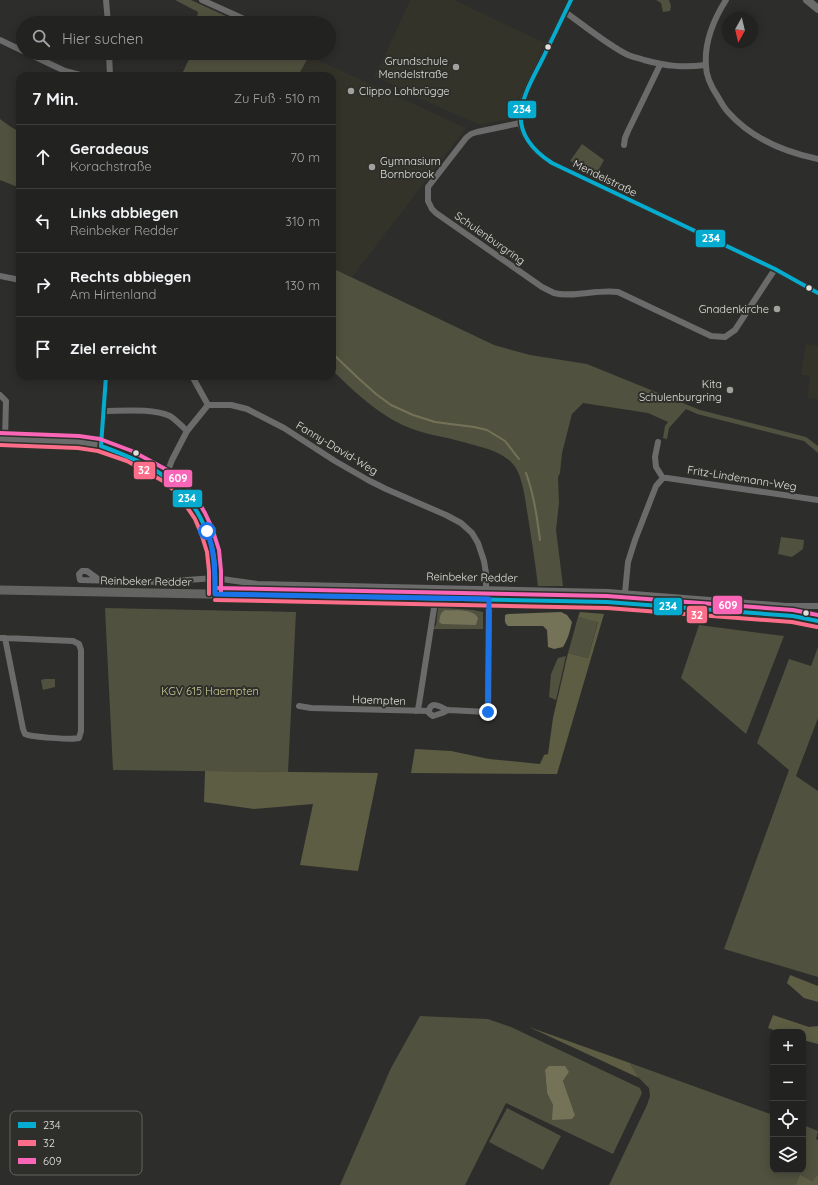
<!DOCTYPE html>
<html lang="de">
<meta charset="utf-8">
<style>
:root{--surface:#222220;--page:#2e2f2d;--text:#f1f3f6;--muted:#a2a4a5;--line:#3f3f3e}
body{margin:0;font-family:Quicksand,sans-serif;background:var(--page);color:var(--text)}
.controls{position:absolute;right:12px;bottom:12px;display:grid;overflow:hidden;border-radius:8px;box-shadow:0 2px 10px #0003}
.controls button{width:36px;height:36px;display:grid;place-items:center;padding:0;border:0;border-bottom:1px solid var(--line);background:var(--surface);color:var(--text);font:20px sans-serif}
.compass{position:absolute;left:722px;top:12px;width:36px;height:36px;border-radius:50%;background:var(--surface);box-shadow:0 2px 10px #0003;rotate:188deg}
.stop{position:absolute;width:12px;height:12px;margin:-9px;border:3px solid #1a73e8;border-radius:50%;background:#fff}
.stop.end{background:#1a73e8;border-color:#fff;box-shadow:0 1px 4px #0008}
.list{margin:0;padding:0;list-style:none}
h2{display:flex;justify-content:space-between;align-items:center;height:52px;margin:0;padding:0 16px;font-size:17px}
h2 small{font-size:13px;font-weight:400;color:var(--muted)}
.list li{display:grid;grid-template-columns:26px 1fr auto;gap:12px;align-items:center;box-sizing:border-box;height:64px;padding:0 16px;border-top:1px solid var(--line)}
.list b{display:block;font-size:15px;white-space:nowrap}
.list p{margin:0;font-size:13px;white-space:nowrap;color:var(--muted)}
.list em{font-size:13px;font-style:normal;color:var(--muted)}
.icon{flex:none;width:22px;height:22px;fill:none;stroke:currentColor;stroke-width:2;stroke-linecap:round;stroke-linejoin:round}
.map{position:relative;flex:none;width:818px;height:1185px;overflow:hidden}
.search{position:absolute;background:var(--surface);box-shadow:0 2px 10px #0003;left:16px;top:16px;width:320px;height:44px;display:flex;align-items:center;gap:10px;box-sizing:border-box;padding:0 14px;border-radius:22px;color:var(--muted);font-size:15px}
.panel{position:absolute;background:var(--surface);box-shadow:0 2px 10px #0003;left:16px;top:72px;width:320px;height:308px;border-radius:12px}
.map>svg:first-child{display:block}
.built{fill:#33332a}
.green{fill:#51513f;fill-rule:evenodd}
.forest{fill:#5d5d44}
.water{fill:#747358}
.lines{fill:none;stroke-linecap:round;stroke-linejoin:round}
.stream{stroke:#747358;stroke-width:2}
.minor{stroke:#6b6b6b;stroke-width:6}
.tertiary{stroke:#6b6b6b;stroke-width:8}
.secondary{stroke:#646462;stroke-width:9}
.bus-1-casing{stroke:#2e2e2a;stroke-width:7}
.bus-2-casing{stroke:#2e2e2a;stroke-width:7}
.bus-3-casing{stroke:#2e2e2a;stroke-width:7}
.bus-1{stroke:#06acd0;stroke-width:4}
.bus-2{stroke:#fb6d88;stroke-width:4}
.bus-3{stroke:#fa66b7;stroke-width:4}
.route{stroke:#1a73e8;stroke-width:5}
.bus-dot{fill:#e0e0dd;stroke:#2e2e2a;stroke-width:1.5}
.poi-dot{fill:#a1a19f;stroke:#2e2e2a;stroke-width:1.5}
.labels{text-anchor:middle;stroke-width:4;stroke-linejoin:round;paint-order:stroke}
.poi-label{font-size:11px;fill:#e0e0dd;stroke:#2e2e2a;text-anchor:end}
.street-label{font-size:11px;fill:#e0e0dd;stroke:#2e2e2a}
.park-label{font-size:11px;fill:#cfce97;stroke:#2e2e2a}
.key{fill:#2e2e2a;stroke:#636360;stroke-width:1}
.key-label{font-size:11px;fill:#e0e0dd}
.line-badge{stroke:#2e2e2a;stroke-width:1.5}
.badge-label{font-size:11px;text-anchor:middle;font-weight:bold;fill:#fff}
</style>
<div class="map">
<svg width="818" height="1185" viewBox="0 0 818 1185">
<rect width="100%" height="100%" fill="#2d2d2b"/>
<g class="built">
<path d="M410,0H454L545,43L509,119L480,125L421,99L374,76L383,59Z"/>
<path d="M309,56L466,128L352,277L332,268V76H298Z"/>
<path d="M806,344L818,346V399L807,398L810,376L801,375Z"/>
</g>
<g class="green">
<path d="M175,0H191L241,23H196L198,12Z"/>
<path d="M656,0H669L671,6L670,11L663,12L661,3Z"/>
<path d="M192,53H303L309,56L298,76H181Z"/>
<path d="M0,119L11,127L20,132V188L0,180Z"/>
<path d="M582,144L604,160L597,173L570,161Z"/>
<path d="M332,268L494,345L530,355L587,364L700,410L806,437L818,446V453L804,441L697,414L686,409L669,428L667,439L663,438L665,426L668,422L648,413L583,403L572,414L562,453L560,473L558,477L559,503L556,530L563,586H538C535,561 531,536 527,511C525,498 523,482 517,470C509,454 486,448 470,444C452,438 433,436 415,430C381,418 357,394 332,370Z"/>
<path d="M781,537L804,540L803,549L792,557L778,554Z"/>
<path d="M438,607L473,610L483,612V629H433L436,625Z"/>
<path d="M105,608L296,612L288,772L113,770Z"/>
<path d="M578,617L598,621L588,658L568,653Z"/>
<path d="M699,625L784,636L746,734L681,678Z"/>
<path d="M818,647V718L796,776L818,791V977L724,949L789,770L757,743L789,659L811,666Z"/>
<path d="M566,656L556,700L549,697L551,674L558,658Z"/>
<path d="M45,679H55V687L43,690L41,680Z"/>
<path d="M420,1016L488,1019L511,1027L640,1088L642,1093L613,1154L506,1103L465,1185H340L391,1068ZM545,1070L569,1072L563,1081L575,1115L553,1105L547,1093Z"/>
<path d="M630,1063L773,1115V1170H803V1125L818,1131L816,1139L818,1140V1174L812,1181L800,1174L795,1185H609L647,1105L650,1096L649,1088L639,1078Z"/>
<path d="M507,1108L561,1136L543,1170L489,1142Z"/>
</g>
<g class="forest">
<path d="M580,612L604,614L557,774L411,773L415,749L451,751L489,759L540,764L544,755L548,754L553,718L568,653L588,658L598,622L578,617Z"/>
<path d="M205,771L378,773L358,871L300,865L313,804L254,809L204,802Z"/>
<path d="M790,975L818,986V1002L804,998L787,983Z"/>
<path d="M773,1015L809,1027L818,1026V1044L803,1040V1032H780L768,1028Z"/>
<path d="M529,1027L630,1063L639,1078Z"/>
<path d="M800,1174L812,1181L818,1174V1185H795Z"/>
</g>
<g class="water">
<path d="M445,610C455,611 473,608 478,618L476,625L442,624L439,622C440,617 440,613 445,610Z"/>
<path d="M561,612L567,615L572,622C570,631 568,639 563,647L554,649L548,647L547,630L543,626H508C504,623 505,620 505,615L508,614Z"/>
<path d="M549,1066H565L569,1072L563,1081L575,1115L572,1119L552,1120L553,1105L547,1093L545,1070Z"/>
</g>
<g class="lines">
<g class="stream">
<path d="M17,134L20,136"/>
<path d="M332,353L357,377L376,394L391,405L413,415L435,422L474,427L487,430L505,441L519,459"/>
<path d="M526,473C534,495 537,517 540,540"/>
</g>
<g class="minor">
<path d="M106,0L108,23"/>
<path d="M202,0L253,23"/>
<path d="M571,0C562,19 553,37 544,55C536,71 527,86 522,103C514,128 531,151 552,163L775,269L818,293"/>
<path d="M726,0C714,19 704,42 706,66C706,77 712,88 718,97C721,102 724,108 728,112C751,138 784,152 818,159"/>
<path d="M565,12C585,26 605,43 626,54C632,57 638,58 644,60C666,66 683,68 705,65"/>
<path d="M0,40L23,51"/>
<path d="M27,53L65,71L84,76"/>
<path d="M109,53L110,76"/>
<path d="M520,123L477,132L471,134L466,138L428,187V201L432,209L436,213L542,287C546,289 550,291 554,293C573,298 597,289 618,292L711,336L725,337L735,330L775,269"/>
<path d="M624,145L625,138L628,131L660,65"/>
<path d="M0,276L20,280"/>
<path d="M192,376L208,405"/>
<path d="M0,395L6,401L5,439"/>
<path d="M103,411C122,411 153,408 170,416C176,420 182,426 187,431"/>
<path d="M0,439L79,442L99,445L129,456L166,476L180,488L190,500L200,516L207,531L213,551L215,571V594"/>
<path d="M658,442L655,457L656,467L663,478"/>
<path d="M101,446L106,376"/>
<path d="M166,476L172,460L187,431L208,405H231L247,409L284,428L335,461L368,480L386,489L446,515L461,523L472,533L478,543L484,561L486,573V589"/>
<path d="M102,581L98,579L87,571H82L79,574L80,580L159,582L215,578L257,584L608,592L786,606H818"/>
<path d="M625,593L628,562L635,540L656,486L663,478H667L818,500"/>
<path d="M0,638H5L73,641L79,644L81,650V731L79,738C72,740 31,737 25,734L23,729L5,638"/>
<path d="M299,706L311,708L429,711"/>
<path d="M448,710L442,713L433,716L429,713C429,700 440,706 447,710H448L488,712L489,599"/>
<path d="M416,711L418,709L419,704L434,608V598"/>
</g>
<path class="tertiary" d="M807,0L818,9"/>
<path class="secondary" d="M0,590L607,602L793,616L818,621"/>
<g class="bus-1-casing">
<g id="bus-1">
<path d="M571,0C562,19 552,39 543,58C521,100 503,131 552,163L775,269L818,293"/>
<path d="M101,446C142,461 178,476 200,517C207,530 212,543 214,557C216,569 215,582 215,594"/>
<path d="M101,446L106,376"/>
<path d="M215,594L607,602L793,616L818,621"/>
</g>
</g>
<g class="bus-2-casing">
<g id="bus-2">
<path d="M0,445L78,448L98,451L127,461L163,481L176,492L185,504L195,519L201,533L207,552L209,571V594"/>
<path d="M215,600L607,608L792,622L817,627"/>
</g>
</g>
<g class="bus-3-casing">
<g id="bus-3">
<path d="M0,433L79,436L100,439L132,451L169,471L184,484L195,496L205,513L212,528L219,550L221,571V594"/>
<path d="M215,588L607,596L793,610L818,615"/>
</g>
</g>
<use href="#bus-1" class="bus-1"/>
<use href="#bus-2" class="bus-2"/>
<use href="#bus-3" class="bus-3"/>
</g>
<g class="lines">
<path class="route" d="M207,531C215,552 215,572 215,594L489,599L488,712"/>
</g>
<g class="bus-dot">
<circle cx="548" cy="47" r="3.5"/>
<circle cx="809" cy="288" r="3.5"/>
<circle cx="136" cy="453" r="3.5"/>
<circle cx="806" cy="613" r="3.5"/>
</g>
<g class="poi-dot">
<circle cx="456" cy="67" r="4"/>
<circle cx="351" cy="91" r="4"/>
<circle cx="372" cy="167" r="4"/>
<circle cx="777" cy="309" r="4"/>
<circle cx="730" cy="390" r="4"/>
</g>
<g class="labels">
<g class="poi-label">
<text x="448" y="65">Grundschule<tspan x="448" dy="13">Mendelstraße</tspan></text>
<text x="359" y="95" text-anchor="start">Clippo Lohbrügge</text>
<text x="380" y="165" text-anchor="start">Gymnasium<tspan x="380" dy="13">Bornbrook</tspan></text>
<text x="769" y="313">Gnadenkirche</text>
<text x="722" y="388">Kita<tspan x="722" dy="13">Schulenburgring</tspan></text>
</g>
<g class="street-label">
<text transform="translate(605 178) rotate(26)" y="4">Mendelstraße</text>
<text transform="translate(490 238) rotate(35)" y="4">Schulenburgring</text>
<text transform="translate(337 448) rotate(31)" y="4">Fanny-David-Weg</text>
<text transform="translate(742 478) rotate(9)" y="4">Fritz-Lindemann-Weg</text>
<text transform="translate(472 577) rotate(1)" y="4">Reinbeker Redder</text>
<text transform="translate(146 581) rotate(1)" y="4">Reinbeker Redder</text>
<text transform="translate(379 700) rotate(2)" y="4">Haempten</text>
</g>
<g class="park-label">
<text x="210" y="695">KGV 615 Haempten</text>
</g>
</g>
<rect x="10" y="1111" width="132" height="64" rx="6" class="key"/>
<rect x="18" y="1122" width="18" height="6" fill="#06acd0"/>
<rect x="18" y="1140" width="18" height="6" fill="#fb6d88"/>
<rect x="18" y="1158" width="18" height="6" fill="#fa66b7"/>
<g class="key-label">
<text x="43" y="1129">234</text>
<text x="43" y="1147">32</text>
<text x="43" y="1165">609</text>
</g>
<g class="line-badge">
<rect x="507" y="100" width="30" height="19" rx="4" fill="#06acd0"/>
<rect x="695" y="229" width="31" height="19" rx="4" fill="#06acd0"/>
<rect x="133" y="461" width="23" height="19" rx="4" fill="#fb6d88"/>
<rect x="163" y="469" width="30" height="19" rx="4" fill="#fa66b7"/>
<rect x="172" y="489" width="31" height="19" rx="4" fill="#06acd0"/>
<rect x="712" y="595" width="31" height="20" rx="4" fill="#fa66b7"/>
<rect x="653" y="597" width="30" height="19" rx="4" fill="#06acd0"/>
<rect x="686" y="605" width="22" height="19" rx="4" fill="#fb6d88"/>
</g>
<g class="badge-label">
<text x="522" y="113">234</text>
<text x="711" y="242">234</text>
<text x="144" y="474">32</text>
<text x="178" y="482">609</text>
<text x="187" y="502">234</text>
<text x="728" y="609">609</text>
<text x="668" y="610">234</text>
<text x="697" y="619">32</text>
</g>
</svg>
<div class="controls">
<button>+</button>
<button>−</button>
<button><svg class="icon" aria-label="locate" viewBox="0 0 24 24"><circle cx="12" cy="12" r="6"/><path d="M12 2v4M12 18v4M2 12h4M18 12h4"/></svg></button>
<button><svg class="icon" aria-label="layers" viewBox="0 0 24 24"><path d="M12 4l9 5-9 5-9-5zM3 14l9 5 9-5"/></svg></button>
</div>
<svg class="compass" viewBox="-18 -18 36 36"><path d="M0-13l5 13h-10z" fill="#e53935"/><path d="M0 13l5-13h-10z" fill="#a2a4a5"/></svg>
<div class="stop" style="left:207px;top:531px"></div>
<div class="stop end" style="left:488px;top:712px"></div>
<div class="search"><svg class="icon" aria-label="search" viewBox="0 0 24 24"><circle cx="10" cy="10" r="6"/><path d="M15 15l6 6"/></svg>Hier suchen</div>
<section class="panel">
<h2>7 Min.<small>Zu Fuß · 510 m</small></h2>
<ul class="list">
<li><svg class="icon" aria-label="ahead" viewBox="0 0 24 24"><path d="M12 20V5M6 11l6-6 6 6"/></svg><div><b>Geradeaus</b><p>Korachstraße</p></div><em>70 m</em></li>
<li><svg class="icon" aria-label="left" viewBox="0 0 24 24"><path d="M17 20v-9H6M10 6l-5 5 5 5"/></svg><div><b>Links abbiegen</b><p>Reinbeker Redder</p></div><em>310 m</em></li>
<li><svg class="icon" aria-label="right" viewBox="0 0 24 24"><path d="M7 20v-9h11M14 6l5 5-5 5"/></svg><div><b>Rechts abbiegen</b><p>Am Hirtenland</p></div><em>130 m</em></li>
<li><svg class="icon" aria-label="arrive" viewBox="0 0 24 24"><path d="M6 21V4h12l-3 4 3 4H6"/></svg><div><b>Ziel erreicht</b></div></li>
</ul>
</section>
</div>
